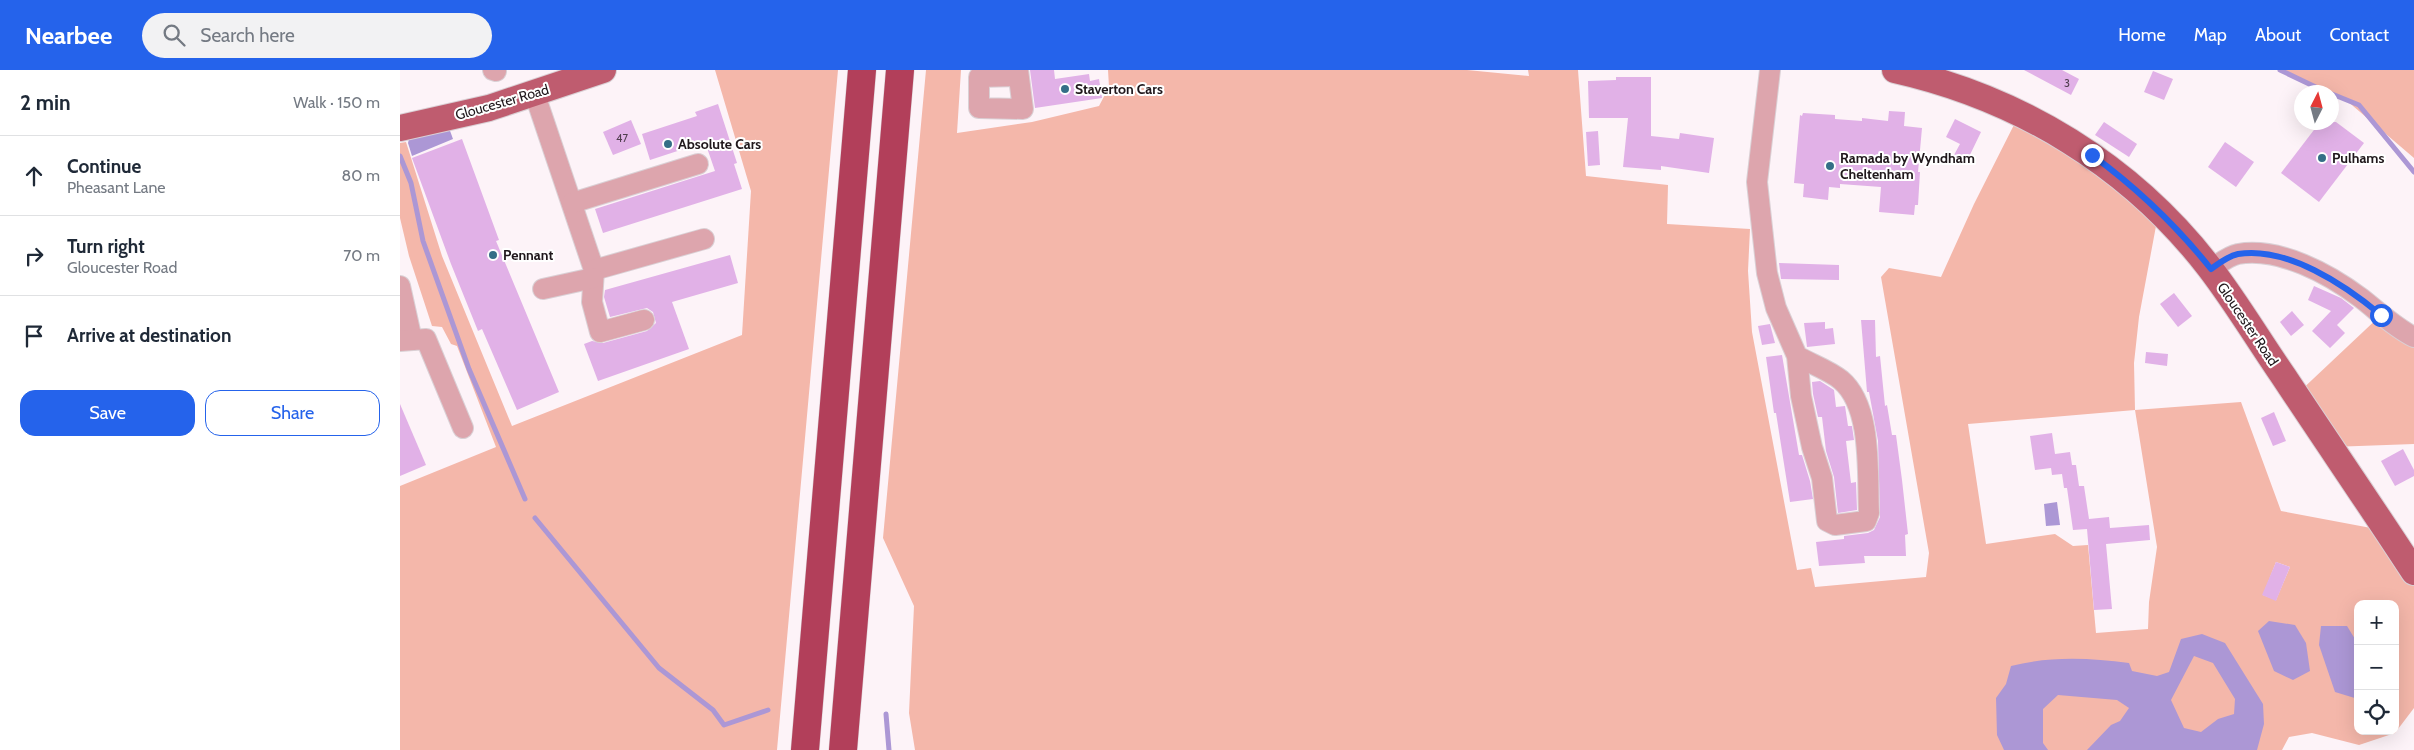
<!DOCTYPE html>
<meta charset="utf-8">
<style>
:root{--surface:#fff;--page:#f2f2f3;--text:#1f2937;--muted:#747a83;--line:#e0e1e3;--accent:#2563eb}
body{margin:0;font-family:Cabin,sans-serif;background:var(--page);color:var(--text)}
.controls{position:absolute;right:15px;bottom:15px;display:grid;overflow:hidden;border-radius:10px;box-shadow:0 5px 20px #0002}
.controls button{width:45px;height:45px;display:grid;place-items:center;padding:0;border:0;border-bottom:1px solid var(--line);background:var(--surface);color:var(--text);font:25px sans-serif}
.compass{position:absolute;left:1894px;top:15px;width:45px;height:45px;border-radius:50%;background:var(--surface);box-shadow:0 5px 20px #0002;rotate:6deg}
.stop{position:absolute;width:15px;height:15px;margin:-11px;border:4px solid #2563eb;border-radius:50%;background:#fff}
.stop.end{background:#2563eb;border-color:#fff;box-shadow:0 1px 5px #0008}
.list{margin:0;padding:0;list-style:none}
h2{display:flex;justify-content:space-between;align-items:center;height:65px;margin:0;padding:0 20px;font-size:21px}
h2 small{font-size:16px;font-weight:400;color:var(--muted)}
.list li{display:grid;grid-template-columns:32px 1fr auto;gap:15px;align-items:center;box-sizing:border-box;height:80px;padding:0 20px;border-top:1px solid var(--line)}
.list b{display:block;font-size:19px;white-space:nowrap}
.list p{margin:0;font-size:16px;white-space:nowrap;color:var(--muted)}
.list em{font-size:16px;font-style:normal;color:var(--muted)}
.actions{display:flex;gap:10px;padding:15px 20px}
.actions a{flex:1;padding:11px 0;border:1px solid var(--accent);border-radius:15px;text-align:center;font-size:18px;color:var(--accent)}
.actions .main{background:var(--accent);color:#fff}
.icon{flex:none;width:28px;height:28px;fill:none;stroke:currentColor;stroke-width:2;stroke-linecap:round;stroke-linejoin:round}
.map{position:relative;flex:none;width:2014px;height:680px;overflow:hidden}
header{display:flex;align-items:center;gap:30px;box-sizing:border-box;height:70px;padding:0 25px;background:var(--accent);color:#fff}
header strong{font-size:24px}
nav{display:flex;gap:28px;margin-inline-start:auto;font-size:18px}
.search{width:350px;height:45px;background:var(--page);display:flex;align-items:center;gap:12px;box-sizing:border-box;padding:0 18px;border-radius:28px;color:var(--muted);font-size:19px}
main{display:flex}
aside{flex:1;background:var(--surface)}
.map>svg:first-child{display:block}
.green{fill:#f4b7aa;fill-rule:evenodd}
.water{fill:#ac97d5;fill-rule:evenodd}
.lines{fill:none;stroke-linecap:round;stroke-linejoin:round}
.stream{stroke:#ac97d5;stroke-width:5}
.building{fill:#e1b1e7}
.minor-casing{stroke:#dad0d5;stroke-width:22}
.major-casing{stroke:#dad0d5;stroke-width:28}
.highway-casing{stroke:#dad0d5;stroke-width:29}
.minor{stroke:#dda5ad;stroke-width:20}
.major{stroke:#bf5c6f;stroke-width:26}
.highway{stroke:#b23f5a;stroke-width:28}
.route{stroke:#2563eb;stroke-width:6}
.poi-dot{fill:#346e87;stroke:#fff;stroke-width:2}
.labels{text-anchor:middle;stroke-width:4;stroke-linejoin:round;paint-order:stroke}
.number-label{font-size:11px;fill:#503e4f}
.poi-label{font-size:14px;font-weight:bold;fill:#20181c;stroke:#fff;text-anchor:start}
.street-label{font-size:14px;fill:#20181c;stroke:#fff}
</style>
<header>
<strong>Nearbee</strong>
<div class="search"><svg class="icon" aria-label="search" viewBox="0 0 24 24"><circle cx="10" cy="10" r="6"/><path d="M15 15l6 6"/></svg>Search here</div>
<nav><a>Home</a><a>Map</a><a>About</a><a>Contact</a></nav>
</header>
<main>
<aside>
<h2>2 min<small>Walk · 150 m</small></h2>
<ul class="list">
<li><svg class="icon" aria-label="ahead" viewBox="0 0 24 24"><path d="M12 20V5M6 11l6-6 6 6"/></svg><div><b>Continue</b><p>Pheasant Lane</p></div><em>80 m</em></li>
<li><svg class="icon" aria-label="right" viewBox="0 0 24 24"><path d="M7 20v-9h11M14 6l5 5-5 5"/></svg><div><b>Turn right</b><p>Gloucester Road</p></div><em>70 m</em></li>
<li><svg class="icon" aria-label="arrive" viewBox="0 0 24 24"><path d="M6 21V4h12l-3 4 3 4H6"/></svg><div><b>Arrive at destination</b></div></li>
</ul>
<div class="actions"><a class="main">Save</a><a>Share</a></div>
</aside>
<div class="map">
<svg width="2014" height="680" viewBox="0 0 2014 680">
<rect width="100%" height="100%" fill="#fdf3f8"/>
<g class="green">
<path d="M315,0H438L377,680H0V416L96,377L57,276L51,274L42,257L32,256L9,186L0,148V73L6,72L42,186L112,356L342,265L351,121Z"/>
<path d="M526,0H561L557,63L632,52L699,36L709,17L708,0H1067L1129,6L1128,0H1178L1186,106L1268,115L1267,154L1350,159L1348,201L1352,262L1397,500L1411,498L1415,517L1526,507L1529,483L1481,207L1489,198L1541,207L1574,134L1620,43L1759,140L1739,247L1734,293L1735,340L1841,332L1881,441L1987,461L2014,502V638L1995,663L1959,675L1912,663L1889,667L1882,680H515L509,643L514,536L483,468ZM1735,340L1757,477L1749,532L1748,559L1696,563L1688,475L1673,476L1655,464L1586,474L1568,354ZM1876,492L1890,497L1876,530L1863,525ZM1958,534H1995V661H1958Z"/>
<path d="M1884,0H2014V88L1946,30Z"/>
<path d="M1981,245L2014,267V374L1931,377L1896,325Z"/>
</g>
<g class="water">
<path d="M49,58L53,69L12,86L8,73L9,69Z"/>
<path d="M1657,432L1660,455L1646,456L1644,434Z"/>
<path d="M1869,551L1895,555L1906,573L1910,601L1893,610L1874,601L1858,561Z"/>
<path d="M1921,556H1947L1958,574V629L1935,622L1919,575Z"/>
<path d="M1802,564L1825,573L1863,634L1864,654L1857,680H1687L1711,655L1720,651L1729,638L1717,630L1658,625L1643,639V673L1648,680H1604L1597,665L1596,628L1606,614L1611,596C1651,586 1689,588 1729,593L1732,601L1757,606L1769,602L1781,569ZM1794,586L1813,593L1835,629L1834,644L1818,649L1801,662L1784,658L1771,630Z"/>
</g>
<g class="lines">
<g class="stream">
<path d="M1880,0L1926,22"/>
<path d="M1932,24L1959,35L2014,102"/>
<path d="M0,86L11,113L23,171L69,299L125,429"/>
<path d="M135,448L259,598L313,640L324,655L368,640"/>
<path d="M486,644L489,680"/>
</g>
</g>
<g class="building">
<path d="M630,0H654L655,9L689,4L690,11L699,9L702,28L635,38Z"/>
<path d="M1624,0H1662L1679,9L1671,25Z"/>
<path d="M1753,1L1773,9L1764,30L1744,22Z"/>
<path d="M1216,7H1251V66L1279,69L1280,63L1314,68L1309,103L1261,96V100L1223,97L1228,48H1189L1188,11L1216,10Z"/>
<path d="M318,34L337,93L334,94L342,119L203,163L195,139L315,101L305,72L250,90L242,64L297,46L295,42Z"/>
<path d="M1489,41L1505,42L1504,56L1522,58L1518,102H1520L1518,135H1515L1514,145L1479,142L1481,117L1440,114V118L1429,117L1428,130L1403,127L1404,114L1394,113L1400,45L1402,46L1403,43L1435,45V49L1462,51V48L1488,51Z"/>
<path d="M1555,49L1581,62L1567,91L1554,85L1560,74L1546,67Z"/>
<path d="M231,50L241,74L213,85L203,62Z"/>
<path d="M1704,52L1737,74L1729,87L1695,65Z"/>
<path d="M1920,52H1936L1964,73L1919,132L1881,103Z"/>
<path d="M1198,61L1200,95L1188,96L1186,62Z"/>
<path d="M62,69L99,170L96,171L159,322L117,340L82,259L78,261L51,194L12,88Z"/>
<path d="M1825,72L1854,92L1836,117L1808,97Z"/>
<path d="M330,185L338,213L272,232L289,279L198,311L184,274L192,271L203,273L247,261L256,253L253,242L247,238L210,247L204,227L205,220Z"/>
<path d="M1379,193L1439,195V210L1381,209Z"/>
<path d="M1914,216L1941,228L1954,238L1937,255L1945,263L1930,278L1912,261L1931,241L1908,230Z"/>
<path d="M1774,223L1792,246L1778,257L1760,234Z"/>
<path d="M1892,241L1904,255L1891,266L1880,252Z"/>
<path d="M1461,250H1475L1476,287L1480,286L1485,336L1487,335L1492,365H1496L1502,410L1508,464L1505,465L1506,486H1464L1465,493L1419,496L1416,472L1444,469V466L1468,463L1474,460L1480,447L1478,371L1469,322H1467Z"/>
<path d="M1425,252V259L1433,258L1435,274L1407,277L1404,253Z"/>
<path d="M1370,254L1375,273L1362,275L1358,256Z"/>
<path d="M1746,282L1768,284L1767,296L1745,293Z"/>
<path d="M1382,285L1399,385H1402L1410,411L1413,429L1390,432L1376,343H1374L1366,287Z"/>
<path d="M1420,311L1434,320L1436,337L1445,336L1448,356H1452L1454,370L1446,371L1451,413L1456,412L1457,440L1438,443L1434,407L1426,381L1422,347H1418L1413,324L1412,312Z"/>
<path d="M0,334L26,395L0,406Z"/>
<path d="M1874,342L1886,371L1873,376L1861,348Z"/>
<path d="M1652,363L1655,384L1670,382L1672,395H1676L1679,416H1684L1689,449L1709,447L1710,458L1749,455L1750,470L1706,474L1712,539L1694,540L1687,459L1673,460L1667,418H1664L1662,404L1652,405L1651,398L1635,400L1630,366Z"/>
<path d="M2003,379L2014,400V406L1995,416L1981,391Z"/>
<path d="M1876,492L1890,497L1876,531L1862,525Z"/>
</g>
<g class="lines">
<g class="minor-casing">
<g id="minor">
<path d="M93,0L96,1"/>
<path d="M1370,0L1357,112L1367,203L1376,238L1397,286L1401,326L1412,377L1422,408L1427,451L1435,455L1466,451L1469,443C1467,405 1473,337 1441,310C1429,300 1411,294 1397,286"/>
<path d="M618,6L579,7V38L623,39L618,0"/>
<path d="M135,25L194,200L192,232L200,262L244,250"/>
<path d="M172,133L298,94"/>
<path d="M1811,199C1819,194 1828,186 1838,184C1880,177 1929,204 1961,228C1979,242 1994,257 2014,267"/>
<path d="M194,200L304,169"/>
<path d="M0,216L12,270"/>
<path d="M143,219L193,208"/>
<path d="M0,271L26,269L63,358"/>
</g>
</g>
<g class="major-casing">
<g id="major">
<path d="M1495,0C1620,28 1731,96 1809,197C1836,232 1859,271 1884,307C1927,372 1971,436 2014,502"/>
<path d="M0,58L89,38L203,0"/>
</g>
</g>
<g class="highway-casing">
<g id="highway">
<path d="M405,680L462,0"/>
<path d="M443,680L500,0"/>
</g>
</g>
<use href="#minor" class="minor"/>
<use href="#major" class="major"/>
<use href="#highway" class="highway"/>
</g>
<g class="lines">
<path class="route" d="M1692,85C1737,118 1776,155 1811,199C1819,193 1828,186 1838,184C1887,176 1945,215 1981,245"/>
</g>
<g class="poi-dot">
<circle cx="665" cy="19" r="5"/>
<circle cx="268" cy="74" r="5"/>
<circle cx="1922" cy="88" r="5"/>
<circle cx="1430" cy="96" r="5"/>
<circle cx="93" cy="185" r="5"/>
</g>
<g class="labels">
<g class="number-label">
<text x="1667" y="17">3</text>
<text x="222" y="72">47</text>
</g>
<g class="poi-label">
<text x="675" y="24">Staverton Cars</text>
<text x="278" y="79">Absolute Cars</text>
<text x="1440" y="93">Ramada by Wyndham<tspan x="1440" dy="16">Cheltenham</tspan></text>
<text x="1932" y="93">Pulhams</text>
<text x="103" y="190">Pennant</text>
</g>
<g class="street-label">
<text transform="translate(102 32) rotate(-16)" y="5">Gloucester Road</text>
<text transform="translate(1848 254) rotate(56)" y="5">Gloucester Road</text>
</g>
</g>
</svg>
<div class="controls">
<button>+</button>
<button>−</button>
<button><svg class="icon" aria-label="locate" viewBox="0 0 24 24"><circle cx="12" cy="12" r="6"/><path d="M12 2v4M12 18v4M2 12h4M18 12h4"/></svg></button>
</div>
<svg class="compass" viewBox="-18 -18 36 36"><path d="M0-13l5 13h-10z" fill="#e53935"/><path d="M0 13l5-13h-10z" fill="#747a83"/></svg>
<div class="stop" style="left:1981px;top:245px"></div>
<div class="stop end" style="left:1692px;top:85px"></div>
</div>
</main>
